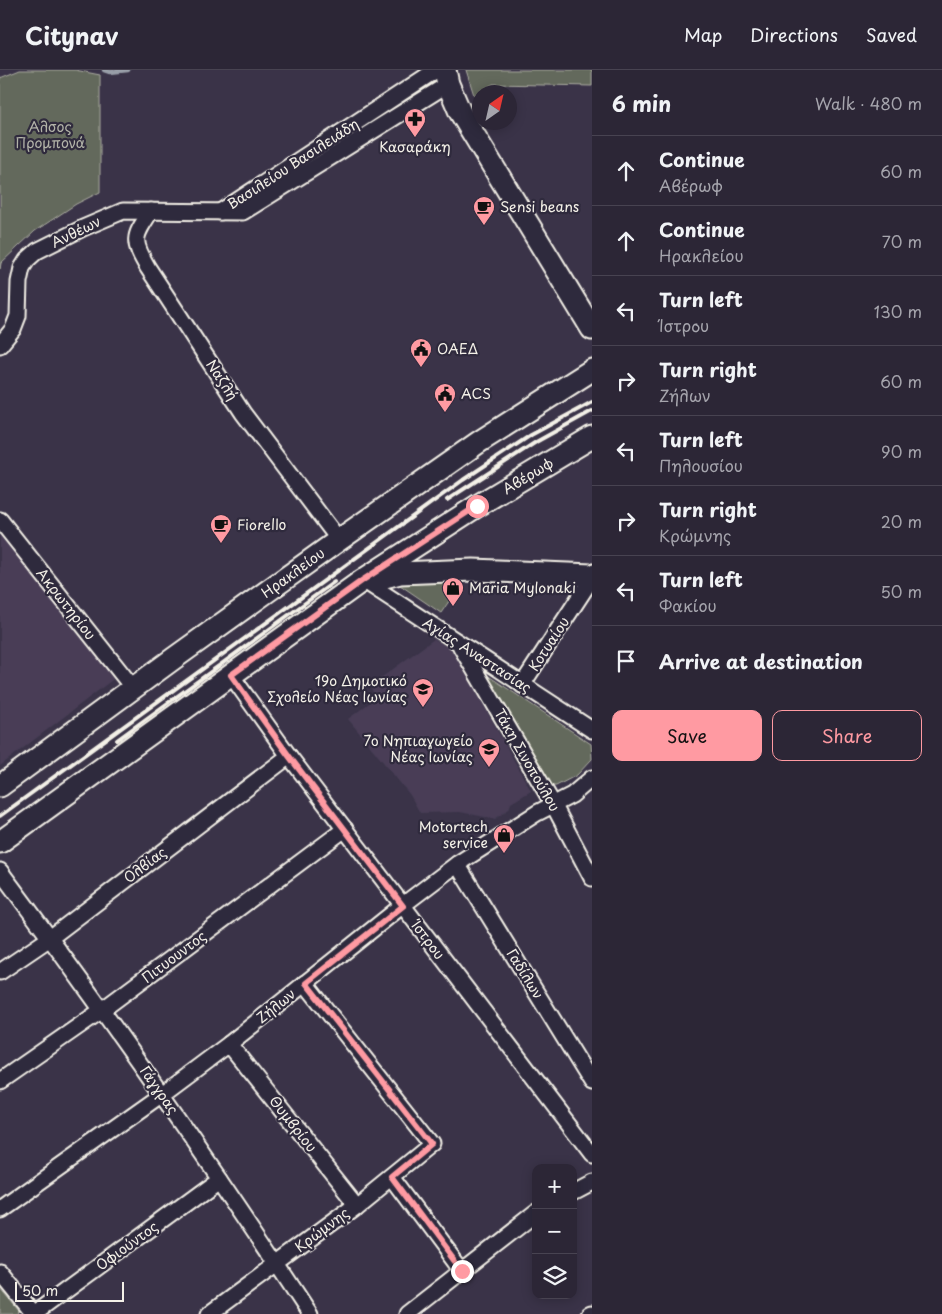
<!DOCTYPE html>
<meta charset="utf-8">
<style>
:root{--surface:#2c2636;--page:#342e3e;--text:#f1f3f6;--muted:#a6a5ad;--line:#484351;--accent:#ff9aa2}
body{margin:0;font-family:"Playpen Sans",sans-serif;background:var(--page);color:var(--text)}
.controls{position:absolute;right:15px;bottom:15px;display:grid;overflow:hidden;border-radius:10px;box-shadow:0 2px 12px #0003}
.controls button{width:45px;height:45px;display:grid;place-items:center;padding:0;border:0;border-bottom:1px solid var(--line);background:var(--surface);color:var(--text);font:25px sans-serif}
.compass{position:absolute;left:472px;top:15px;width:45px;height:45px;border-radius:50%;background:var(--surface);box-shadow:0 2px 12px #0003;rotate:34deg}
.scale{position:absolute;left:15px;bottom:12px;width:109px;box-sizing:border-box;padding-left:5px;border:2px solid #f4f1e8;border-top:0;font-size:14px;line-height:18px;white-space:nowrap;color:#f4f1e8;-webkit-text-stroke:4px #2f2a3d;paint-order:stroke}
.stop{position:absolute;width:15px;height:15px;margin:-11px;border:4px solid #ff9aa2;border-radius:50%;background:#fff}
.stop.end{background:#ff9aa2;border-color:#fff;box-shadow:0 1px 5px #0008}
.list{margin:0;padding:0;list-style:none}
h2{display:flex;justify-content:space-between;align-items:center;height:65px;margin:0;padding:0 20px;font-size:21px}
h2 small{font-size:16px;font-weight:400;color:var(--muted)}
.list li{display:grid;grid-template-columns:32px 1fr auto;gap:15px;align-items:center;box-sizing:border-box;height:70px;padding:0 20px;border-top:1px solid var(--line)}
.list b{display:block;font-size:19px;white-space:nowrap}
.list p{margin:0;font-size:16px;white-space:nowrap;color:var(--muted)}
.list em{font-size:16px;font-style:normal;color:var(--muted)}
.actions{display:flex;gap:10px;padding:15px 20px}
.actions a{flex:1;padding:11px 0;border:1px solid var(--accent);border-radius:10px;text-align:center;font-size:18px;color:var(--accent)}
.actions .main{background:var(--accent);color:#111}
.icon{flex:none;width:28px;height:28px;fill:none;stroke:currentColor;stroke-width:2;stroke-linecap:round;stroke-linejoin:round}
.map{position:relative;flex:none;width:592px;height:1244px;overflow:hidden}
header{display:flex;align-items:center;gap:30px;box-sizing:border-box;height:70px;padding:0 25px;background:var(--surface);border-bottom:1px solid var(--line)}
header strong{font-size:24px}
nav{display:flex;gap:28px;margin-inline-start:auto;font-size:18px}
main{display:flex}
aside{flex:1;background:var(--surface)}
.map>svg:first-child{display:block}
.built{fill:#483e56}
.green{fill:#63695b;stroke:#acada2}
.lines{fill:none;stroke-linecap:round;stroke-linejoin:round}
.stream{stroke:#989ea8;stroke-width:4.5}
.street-casing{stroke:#f4f1e8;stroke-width:19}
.secondary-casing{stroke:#f4f1e8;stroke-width:25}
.street{stroke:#2f2a3d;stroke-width:15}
.secondary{stroke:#2f2a3d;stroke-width:21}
.rail{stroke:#f4f1e8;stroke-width:4}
.route{stroke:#ff9aa2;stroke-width:6}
.labels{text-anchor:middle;stroke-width:4.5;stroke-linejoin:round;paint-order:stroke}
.park-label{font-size:14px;fill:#b3b4a9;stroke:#2f2a3d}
.poi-label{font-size:14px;fill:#f4f1e8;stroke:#2f2a3d;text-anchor:start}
.street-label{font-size:14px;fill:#f4f1e8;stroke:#2f2a3d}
</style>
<header>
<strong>Citynav</strong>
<nav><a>Map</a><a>Directions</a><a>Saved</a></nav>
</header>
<main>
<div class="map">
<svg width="592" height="1244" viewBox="0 0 592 1244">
<rect width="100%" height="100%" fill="#3a3348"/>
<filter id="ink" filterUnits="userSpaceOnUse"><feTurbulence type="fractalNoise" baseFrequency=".02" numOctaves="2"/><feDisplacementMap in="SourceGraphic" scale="10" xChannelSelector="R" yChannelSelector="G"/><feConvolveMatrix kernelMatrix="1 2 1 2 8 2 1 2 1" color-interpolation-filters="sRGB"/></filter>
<g filter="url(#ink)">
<g class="built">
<path d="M0,463L116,607L0,696Z"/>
<path d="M434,569L453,580L531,721L511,733L509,739L495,749L460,742L420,743L410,725L348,649L376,628L370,616Z"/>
</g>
<g class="green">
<path d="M20,0H75L100,5V122L76,134L35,161L1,193L0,199V8Z"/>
<path d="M466,0H592V16L493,14L474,25Z"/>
<path d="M401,510L462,512L441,543L400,515Z"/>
<path d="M478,599L591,674L592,689L577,705L556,716H533L473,607Z"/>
<path d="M0,1218L19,1241L16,1244H0Z"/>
</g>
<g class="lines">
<path class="stream" d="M104,0L110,2L128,0"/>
<g class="street-casing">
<g id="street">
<path d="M151,141C134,167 131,169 148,198L243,343L339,470"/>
<path d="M220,142L436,0"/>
<path d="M0,275L13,259L18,246L19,212L22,198L27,190L37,181L83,158L123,141L243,142L448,14"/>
<path d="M0,450L133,618"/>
<path d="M363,510L592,660"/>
<path d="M461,577L553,734L592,808"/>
<path d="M231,605L289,686L592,1084"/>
<path d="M522,615L592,508"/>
<path d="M457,794L592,1013"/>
<path d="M0,801C108,945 211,1093 310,1244"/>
<path d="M0,902L50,868L289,686"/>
<path d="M229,974L357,1135"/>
<path d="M0,1011L102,940L345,759"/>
<path d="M392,1107L462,1201"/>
<path d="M573,1122L592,1112"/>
<path d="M0,1139L162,1024L229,974L403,835L457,794L537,743L572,725L592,708"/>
<path d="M0,1202L34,1244"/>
<path d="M34,1244L219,1108"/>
<path d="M209,1244L357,1135L432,1074L305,913"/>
<path d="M407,1244L536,1143"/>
<path d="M590,1244L592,1243"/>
</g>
</g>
<g class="secondary-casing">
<g id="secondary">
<path d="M445,0L448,14L460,42L592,259"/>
<path d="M373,510L400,503L473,500L592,505"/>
<path d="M0,716L173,589L339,470L479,372L592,300"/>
<path d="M0,772L363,510L477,436L592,367"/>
</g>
</g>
<use href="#street" class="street"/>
<use href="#secondary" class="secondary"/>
<g class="rail">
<path d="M447,430L536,372L592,341"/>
<path d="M117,670L334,512"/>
<path d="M0,746L463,410L531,365L592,332"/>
</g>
</g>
</g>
<g class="lines" filter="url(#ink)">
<path class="route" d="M462,1201L392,1107L432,1074L306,913L403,836L289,686L231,605L363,510L477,436"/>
</g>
<defs>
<g id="pharmacy-pin" transform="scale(1.125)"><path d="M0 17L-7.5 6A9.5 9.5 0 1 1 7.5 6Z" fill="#ff9aa2" stroke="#2f2a3d"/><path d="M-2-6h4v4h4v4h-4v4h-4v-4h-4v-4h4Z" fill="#111"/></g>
<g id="cafe-pin" transform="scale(1.125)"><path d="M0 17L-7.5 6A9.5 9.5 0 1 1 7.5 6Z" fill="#ff9aa2" stroke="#2f2a3d"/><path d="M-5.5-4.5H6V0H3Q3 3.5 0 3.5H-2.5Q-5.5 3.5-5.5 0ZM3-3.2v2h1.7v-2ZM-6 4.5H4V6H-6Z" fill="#111"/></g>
<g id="civic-pin" transform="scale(1.125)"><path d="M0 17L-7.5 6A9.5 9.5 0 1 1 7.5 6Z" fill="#ff9aa2" stroke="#2f2a3d"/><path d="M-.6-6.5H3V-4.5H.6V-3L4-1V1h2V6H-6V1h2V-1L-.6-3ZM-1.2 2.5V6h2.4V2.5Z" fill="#111"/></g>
<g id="shop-pin" transform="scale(1.125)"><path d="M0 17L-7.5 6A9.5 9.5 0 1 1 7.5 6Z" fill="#ff9aa2" stroke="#2f2a3d"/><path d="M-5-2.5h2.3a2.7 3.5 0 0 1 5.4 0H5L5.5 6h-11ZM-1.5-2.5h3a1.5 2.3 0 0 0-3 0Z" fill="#111"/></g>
<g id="school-pin" transform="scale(1.125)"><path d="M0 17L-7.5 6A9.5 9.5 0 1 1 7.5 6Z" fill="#ff9aa2" stroke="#2f2a3d"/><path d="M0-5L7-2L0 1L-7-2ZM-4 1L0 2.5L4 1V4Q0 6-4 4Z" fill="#111"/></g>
</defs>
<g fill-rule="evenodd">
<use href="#pharmacy-pin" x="415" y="49"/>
<use href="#cafe-pin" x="484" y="137"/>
<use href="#civic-pin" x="421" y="279"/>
<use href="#civic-pin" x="445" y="324"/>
<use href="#cafe-pin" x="221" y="455"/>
<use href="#shop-pin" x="453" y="518"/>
<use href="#school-pin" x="423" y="619"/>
<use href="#school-pin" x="489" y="679"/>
<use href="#shop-pin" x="504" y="765"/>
</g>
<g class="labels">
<g class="park-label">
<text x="50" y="62">Αλσος<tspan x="50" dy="16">Προμπονά</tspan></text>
</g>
<g class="poi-label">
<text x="415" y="82" text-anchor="middle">Κασαράκη</text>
<text x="500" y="142">Sensi beans</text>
<text x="437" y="284">ΟΑΕΔ</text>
<text x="461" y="329">ACS</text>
<text x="237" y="460">Fiorello</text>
<text x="469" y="523">Maria Mylonaki</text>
<text x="407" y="616" text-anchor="end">19ο Δημοτικό<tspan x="407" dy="16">Σχολείο Νέας Ιωνίας</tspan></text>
<text x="473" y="676" text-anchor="end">7ο Νηπιαγωγείο<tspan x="473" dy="16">Νέας Ιωνίας</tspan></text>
<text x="488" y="762" text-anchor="end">Motortech<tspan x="488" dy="16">service</tspan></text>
</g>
<g class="street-label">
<text transform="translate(293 94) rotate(-33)" y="5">Βασιλείου Βασιλειάδη</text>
<text transform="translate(76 162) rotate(-26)" y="5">Ανθέων</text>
<text transform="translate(222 310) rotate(57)" y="5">Ναζλή</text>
<text transform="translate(528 406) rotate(-31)" y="5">Αβέρωφ</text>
<text transform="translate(293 503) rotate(-36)" y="5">Ηρακλείου</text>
<text transform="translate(66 534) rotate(52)" y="5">Ακρωτηρίου</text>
<text transform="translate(549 574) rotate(-57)" y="5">Κοτυαίου</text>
<text transform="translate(477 585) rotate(33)" y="5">Αγίας Αναστασίας</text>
<text transform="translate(527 690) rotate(60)" y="5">Τάκη Σινοπούλου</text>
<text transform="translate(145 795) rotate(-37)" y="5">Ολβίας</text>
<text transform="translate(428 870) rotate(53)" y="5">Ίστρου</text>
<text transform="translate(174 887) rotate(-37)" y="5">Πιτυουντος</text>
<text transform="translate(525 904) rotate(58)" y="5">Γαδίλων</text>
<text transform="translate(276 936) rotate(-39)" y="5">Ζήλων</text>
<text transform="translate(159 1020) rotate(55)" y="5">Γάγγρας</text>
<text transform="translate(293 1054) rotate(52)" y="5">Θυμβρίου</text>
<text transform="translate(322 1160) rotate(-37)" y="5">Κρώμνης</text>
<text transform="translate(127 1176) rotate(-36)" y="5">Οφιούντος</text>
</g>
</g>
</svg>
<div class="controls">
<button>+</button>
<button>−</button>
<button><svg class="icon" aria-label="layers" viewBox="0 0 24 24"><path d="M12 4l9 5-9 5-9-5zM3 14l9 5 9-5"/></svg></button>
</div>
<svg class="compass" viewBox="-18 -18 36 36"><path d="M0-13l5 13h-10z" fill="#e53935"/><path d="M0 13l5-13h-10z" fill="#a6a5ad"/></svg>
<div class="scale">50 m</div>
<div class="stop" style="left:477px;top:436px"></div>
<div class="stop end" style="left:462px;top:1201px"></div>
</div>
<aside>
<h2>6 min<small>Walk · 480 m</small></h2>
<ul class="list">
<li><svg class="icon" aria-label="ahead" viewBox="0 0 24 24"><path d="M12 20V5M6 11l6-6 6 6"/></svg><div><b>Continue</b><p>Αβέρωφ</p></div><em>60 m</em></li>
<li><svg class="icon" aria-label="ahead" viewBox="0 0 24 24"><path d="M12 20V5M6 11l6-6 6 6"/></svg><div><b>Continue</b><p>Ηρακλείου</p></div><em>70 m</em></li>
<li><svg class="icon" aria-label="left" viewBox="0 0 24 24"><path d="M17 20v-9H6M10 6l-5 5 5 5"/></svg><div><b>Turn left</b><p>Ίστρου</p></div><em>130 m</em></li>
<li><svg class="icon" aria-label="right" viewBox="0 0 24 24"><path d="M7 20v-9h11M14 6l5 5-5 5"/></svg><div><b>Turn right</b><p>Ζήλων</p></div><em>60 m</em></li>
<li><svg class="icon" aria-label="left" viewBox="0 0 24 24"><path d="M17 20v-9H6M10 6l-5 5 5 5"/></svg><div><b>Turn left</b><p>Πηλουσίου</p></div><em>90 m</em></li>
<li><svg class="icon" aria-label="right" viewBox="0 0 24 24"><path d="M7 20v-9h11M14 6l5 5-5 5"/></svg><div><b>Turn right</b><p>Κρώμνης</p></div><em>20 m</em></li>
<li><svg class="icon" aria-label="left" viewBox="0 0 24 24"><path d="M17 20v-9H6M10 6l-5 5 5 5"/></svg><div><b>Turn left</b><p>Φακίου</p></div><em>50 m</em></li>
<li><svg class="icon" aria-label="arrive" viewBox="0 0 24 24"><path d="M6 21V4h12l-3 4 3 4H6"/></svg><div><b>Arrive at destination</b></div></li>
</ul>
<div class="actions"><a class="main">Save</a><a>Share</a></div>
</aside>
</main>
